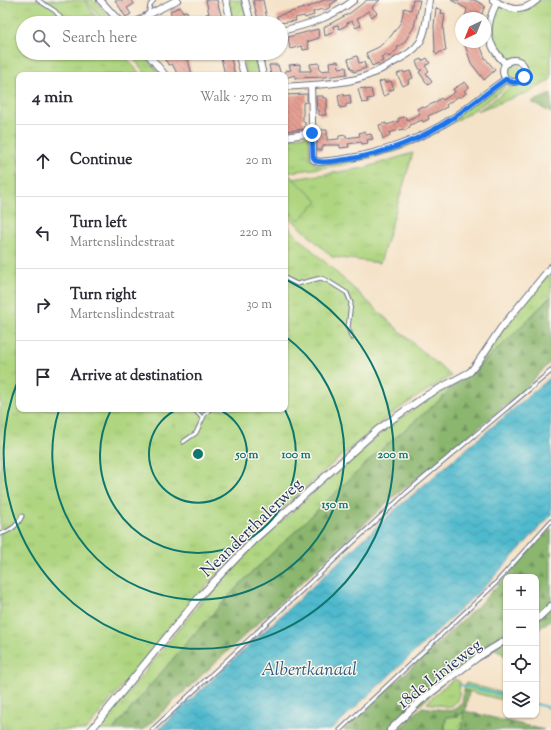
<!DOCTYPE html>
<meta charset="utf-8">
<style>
:root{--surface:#fff;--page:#f7f7f7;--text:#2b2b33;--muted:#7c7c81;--line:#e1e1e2}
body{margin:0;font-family:"Sorts Mill Goudy",serif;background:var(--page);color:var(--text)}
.controls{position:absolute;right:12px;bottom:12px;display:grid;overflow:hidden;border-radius:8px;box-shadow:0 1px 3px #0004}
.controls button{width:36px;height:36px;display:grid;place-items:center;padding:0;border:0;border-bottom:1px solid var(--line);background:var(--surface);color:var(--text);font:20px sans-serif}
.compass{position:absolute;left:455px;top:12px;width:36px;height:36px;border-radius:50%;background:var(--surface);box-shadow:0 1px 3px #0004;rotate:223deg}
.stop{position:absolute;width:12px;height:12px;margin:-9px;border:3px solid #1a73e8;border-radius:50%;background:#fff}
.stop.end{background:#1a73e8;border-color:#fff;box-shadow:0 1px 4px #0008}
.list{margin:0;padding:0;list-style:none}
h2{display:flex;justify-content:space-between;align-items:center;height:52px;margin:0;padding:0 16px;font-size:17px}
h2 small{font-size:13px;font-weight:400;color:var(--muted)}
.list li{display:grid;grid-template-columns:26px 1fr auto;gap:12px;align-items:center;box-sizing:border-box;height:72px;padding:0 16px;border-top:1px solid var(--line)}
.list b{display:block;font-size:15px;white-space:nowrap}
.list p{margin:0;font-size:13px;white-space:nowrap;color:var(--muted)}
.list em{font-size:13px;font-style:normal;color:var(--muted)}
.icon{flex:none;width:22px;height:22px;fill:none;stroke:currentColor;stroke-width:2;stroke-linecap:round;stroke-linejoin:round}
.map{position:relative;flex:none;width:551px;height:730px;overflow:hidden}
.search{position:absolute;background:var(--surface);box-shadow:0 1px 3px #0004;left:16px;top:16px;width:272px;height:44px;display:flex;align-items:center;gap:10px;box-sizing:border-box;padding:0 14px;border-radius:22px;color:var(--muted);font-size:15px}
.panel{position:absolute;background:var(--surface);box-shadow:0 1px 3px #0004;left:16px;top:72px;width:272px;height:340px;border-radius:8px}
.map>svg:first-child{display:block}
.grass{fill:url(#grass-tufts);stroke:#65826f}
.forest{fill:url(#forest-firs);stroke:#537266}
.park{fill:#afd580;stroke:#65826f}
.garden{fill:url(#garden-furrows);stroke:#65826f}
.water{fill:url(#water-waves);stroke:#367496}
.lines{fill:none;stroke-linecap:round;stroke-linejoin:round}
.stream{stroke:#50b9cd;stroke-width:2}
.building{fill:url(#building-back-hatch)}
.service-casing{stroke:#676e83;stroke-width:5}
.minor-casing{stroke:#676e83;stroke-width:8}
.service{stroke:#fff;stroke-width:3}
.minor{stroke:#fff;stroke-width:6}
.route{stroke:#1a73e8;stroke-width:5}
.ring{fill:none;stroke:#0f766e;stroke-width:2}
.labels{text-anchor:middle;stroke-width:3;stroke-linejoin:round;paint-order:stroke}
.street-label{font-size:17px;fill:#1b2f5e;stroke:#fbf7ec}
.water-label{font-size:18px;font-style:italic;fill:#2b587f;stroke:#fbf7ec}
.centre{fill:#0f766e;stroke:#fbf7ec;stroke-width:2}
.ring-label{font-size:12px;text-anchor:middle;font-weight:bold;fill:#0f766e;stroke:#fbf7ec;stroke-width:3;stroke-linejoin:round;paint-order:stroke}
</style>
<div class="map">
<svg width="551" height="730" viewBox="0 0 551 730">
<defs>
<pattern id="grass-tufts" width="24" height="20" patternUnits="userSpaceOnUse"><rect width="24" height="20" fill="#afd580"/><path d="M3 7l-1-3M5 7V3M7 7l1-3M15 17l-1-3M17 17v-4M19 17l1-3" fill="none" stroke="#96b771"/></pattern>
<pattern id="forest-firs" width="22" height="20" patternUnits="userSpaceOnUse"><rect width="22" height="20" fill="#8bb66e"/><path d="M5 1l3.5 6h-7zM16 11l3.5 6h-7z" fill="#71945e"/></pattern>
<pattern id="garden-furrows" width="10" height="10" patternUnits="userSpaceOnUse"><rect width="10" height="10" fill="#afd580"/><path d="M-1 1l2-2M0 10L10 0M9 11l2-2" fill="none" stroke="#96b771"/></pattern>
<pattern id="water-waves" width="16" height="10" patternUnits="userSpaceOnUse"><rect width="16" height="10" fill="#50b9cd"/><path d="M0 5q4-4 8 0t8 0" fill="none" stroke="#4297aa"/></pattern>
<pattern id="building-back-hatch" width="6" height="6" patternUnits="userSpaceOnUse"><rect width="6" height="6" fill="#e49d92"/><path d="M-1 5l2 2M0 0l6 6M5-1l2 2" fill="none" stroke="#b8807a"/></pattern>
</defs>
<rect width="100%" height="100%" fill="#fbf7ec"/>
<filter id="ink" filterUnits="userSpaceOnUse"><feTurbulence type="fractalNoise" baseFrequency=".025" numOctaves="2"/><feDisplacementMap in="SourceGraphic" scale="8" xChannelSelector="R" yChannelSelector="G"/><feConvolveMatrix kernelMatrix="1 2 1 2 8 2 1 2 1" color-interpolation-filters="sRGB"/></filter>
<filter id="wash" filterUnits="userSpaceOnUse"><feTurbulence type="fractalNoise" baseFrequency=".012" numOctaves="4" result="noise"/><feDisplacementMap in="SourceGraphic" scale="16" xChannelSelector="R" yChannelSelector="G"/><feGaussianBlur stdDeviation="0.9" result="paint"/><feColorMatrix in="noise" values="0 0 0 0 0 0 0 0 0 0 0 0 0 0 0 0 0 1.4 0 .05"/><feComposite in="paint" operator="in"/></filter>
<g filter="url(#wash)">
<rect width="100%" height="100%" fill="#f5e3c9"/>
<g class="grass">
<path d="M0,0H84L100,23H23V53H122L141,75H19V409H285V223L300,239L404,335L451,376L418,396L390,415L331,465L256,533L194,599L86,730H0Z"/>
<path d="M85,0H94L115,23H105Z"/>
<path d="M539,0H551V79L534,90L477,111L502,94L511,85C540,85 526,45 505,62L495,51L489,28L498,4L514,11Z"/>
<path d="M129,53H142L161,75H147Z"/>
<circle cx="514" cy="72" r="8"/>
<path d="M505,81L508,83L501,91L471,112L435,133L397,151L347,164L285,173V139L309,135L310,159L312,161L318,164L417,140Z"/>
<path d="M413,153L380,263L332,257L285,213V176L289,175L293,179L364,168Z"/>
<path d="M551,272V296L509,339L476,368L506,326Z"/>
<path d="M456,384L442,398L376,454L239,585L188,641L113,730H98L211,589L235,564L337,471L395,422L423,403Z"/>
<path d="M455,679L460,682C459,692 460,702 450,707L427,703L441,689Z"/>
<path d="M466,683L506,694V701L464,690Z"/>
<path d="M465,711L461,730H445L446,717L459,716Z"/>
</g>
<g class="forest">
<path d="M551,94V113L532,102Z"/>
<path d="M551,296V361L520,394L391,499L143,730H113L188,641L239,585L376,454L442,398L456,384L473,372L476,368L509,339Z"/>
<path d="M551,528V619L536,632V577H506V657L496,649L446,680L394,730H344L480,604Z"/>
<path d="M464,690L469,692L465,711L544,730H461L464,711L459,716L446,717L445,730H398L422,707L452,711L462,702Z"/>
</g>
<path class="park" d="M289,175L318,201L299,220L285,207V178Z"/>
<g class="garden">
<path d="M228,0H243L248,23H233Z"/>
<path d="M241,53H255L261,75H246Z"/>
</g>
<path class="water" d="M551,377V515L488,583L331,730H158L397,508Z"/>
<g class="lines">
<g class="stream">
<path d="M461,685L506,696"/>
<path d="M536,704L551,708"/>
</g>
</g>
<g id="blocks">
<g class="building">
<path d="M115,0H132L134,4L127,8L131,14L126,17L125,16Z"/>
<path d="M206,0H217L223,23H209L206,14H209Z"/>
<path d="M253,0H263L267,19L272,23H259Z"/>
<path d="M324,0H338L330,5L331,7L323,11L322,9L313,12L314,15L305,18L304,16L295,18L296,21L278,23L277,16L311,6Z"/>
<path d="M367,0H380L372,7L377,13L372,17L368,11L357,19L361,25L356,28L352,21L347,23V25L339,29L338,25L333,26L334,32L325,36L324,27L350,13Z"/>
<path d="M413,0H420L414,27L404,43L397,47L398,49L389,57L387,54L381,57L383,61L372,66L366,53L379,47L391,36L401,22L404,8L411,10Z"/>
<path d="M451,0H475L485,6L480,18H465L467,9Z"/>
<path d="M180,7L183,12L187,11L190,23H171L168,19L172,17L170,11Z"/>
<path d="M436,8L442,10L441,13L445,14L443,28L446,51L440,52L437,55L434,51L435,50L434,26Z"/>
<path d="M318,29L319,38L307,42L309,49L303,50L302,46L290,49L288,37Z"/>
<path d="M464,42H479L485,58L495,70L484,80L471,63Z"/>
<path d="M168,53H177L180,59L184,57L185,60L188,59L192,75H178L172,64L170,65L168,64L163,57Z"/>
<path d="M220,53H230L235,75H225Z"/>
<path d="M357,56L359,63L364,62L366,68L353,72V69H351L348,59Z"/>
<path d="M427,58L430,63L425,66L429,71L426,73L432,82L428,85L419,72L422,70H420L416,62L421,59L422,61Z"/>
<path d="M338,61L339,68L346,67L347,74L325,77L295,78V75L285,78V71L291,70L289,65L300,64V71H311L310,64L319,63L320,71L330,70L329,62Z"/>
<path d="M269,65H278L281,75H271Z"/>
<path d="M403,71L404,73L410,71L413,78L408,80L409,83L403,86L397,74Z"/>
<path d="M384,80L385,83L391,81L394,89L388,91L389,94L383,96L379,82Z"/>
<path d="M465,82L469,87L464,91L466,93L460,98L459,96L446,105L447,107L428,116L429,119L423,122L422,120L410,125V127L408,128V129L404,131L403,129L389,133L390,136L383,139L379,125L386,123L387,125L399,121L398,119L403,117L404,118L406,117L407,120L420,114L417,109L422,106L424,108L436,102L441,98L443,100L455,92L453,89Z"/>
<path d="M365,88V90L371,89L373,98L367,99L368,102L362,103L358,89Z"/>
<path d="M307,94V102L303,103V122H305V129L285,131V95Z"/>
<path d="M344,94V96L350,95L351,104H346V107L340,108L338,95Z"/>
<path d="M316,96H323V98H327V108H325L326,115H319V110H317Z"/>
<path d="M319,130H327V140L339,139V136L346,135V138L360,136L359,133L365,131L366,135L371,134L373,139L367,140L368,143L362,144L361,142L348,144L349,147L340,148V145H325L322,147V150H317V135H319Z"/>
</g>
</g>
</g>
<g filter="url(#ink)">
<use href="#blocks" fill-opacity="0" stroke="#676e83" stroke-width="1"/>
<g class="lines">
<g class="service-casing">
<g id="service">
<path d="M38,0L55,11L65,23"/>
<path d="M148,15L150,5L154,0"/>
<path d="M285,278L297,284L321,278L328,281L347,293L351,303L348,328L352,338"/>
<path d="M194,409L202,418"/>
<path d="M183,442L196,433L205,414L210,409"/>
<path d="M0,534C10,531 18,526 22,516"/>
<path d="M152,730L406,493L551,371"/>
<path d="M340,730L495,584L551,521"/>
</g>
</g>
<g class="minor-casing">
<g id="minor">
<path d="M100,0L121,23"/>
<path d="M226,0L231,23"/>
<path d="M245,0L251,23"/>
<path d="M493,0C510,10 521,14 537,0"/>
<path d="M497,2C484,27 485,44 506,64"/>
<path d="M135,23L148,15L177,0"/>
<path d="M281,31C307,25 333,17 354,0"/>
<path d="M147,53L165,75"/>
<path d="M238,53L244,75"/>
<path d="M258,53L263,75"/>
<circle cx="514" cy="71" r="11"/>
<path d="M311,85L313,157L314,160L319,162C368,158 415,144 456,116C473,104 489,90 506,79"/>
<path d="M285,87C307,85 330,85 352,80C368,77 382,69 396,61C405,56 414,51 420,42C427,30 427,13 429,0"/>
<path d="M285,137L312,133"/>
<path d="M536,620L551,606"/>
<path d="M91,730L200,596L254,540L377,430L427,395L470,372L478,362L501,328L551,267"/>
<path d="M390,730L420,701L478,657L506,640"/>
</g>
</g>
<use href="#service" class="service"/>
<use href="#minor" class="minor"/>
</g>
</g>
<g class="lines" filter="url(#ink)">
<path class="route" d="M312,133L313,157L316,161C326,164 339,160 349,159C387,153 425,137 456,116C473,104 489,91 506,79C512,84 519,84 524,77"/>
</g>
<g class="ring">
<path d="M218 409A49 49 0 1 1 178 409"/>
<path d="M285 410A98 98 0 1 1 111 410"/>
<path d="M286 337A146 146 0 1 1 59 410"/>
<path d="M285 279A195 195 0 1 1 19 378"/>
</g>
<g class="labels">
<g class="street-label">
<text transform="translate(251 527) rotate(-44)" y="6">Neanderthalerweg</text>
<text transform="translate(439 673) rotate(-38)" y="6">18de Linieweg</text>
</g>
<g class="water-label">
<text x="309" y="675">Albertkanaal</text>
</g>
</g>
<circle cx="198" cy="454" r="6" class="centre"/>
<g class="ring-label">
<text x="247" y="458">50 m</text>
<text x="296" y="458">100 m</text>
<text x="393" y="458">200 m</text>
<text x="335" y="508">150 m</text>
</g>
</svg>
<div class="controls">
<button>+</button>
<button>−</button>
<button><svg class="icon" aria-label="locate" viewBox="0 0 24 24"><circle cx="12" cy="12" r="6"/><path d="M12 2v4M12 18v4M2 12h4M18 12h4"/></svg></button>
<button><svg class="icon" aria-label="layers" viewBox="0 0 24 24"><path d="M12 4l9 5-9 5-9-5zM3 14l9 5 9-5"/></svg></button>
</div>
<svg class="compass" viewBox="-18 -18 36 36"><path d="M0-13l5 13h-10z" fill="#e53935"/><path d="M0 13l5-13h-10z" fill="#7c7c81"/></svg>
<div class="stop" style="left:524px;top:77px"></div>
<div class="stop end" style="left:312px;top:133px"></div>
<div class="search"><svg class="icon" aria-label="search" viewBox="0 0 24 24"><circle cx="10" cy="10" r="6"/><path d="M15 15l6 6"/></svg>Search here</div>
<section class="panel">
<h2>4 min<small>Walk · 270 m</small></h2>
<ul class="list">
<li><svg class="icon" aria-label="ahead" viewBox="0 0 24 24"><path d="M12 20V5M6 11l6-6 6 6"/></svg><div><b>Continue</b></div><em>20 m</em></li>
<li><svg class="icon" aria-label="left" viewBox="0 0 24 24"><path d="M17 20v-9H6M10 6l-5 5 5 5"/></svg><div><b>Turn left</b><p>Martenslindestraat</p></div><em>220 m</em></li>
<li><svg class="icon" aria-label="right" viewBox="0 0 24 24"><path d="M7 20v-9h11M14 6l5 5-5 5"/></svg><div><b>Turn right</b><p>Martenslindestraat</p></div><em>30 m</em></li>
<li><svg class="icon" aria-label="arrive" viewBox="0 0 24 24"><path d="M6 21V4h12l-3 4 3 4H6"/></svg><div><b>Arrive at destination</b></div></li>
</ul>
</section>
</div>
